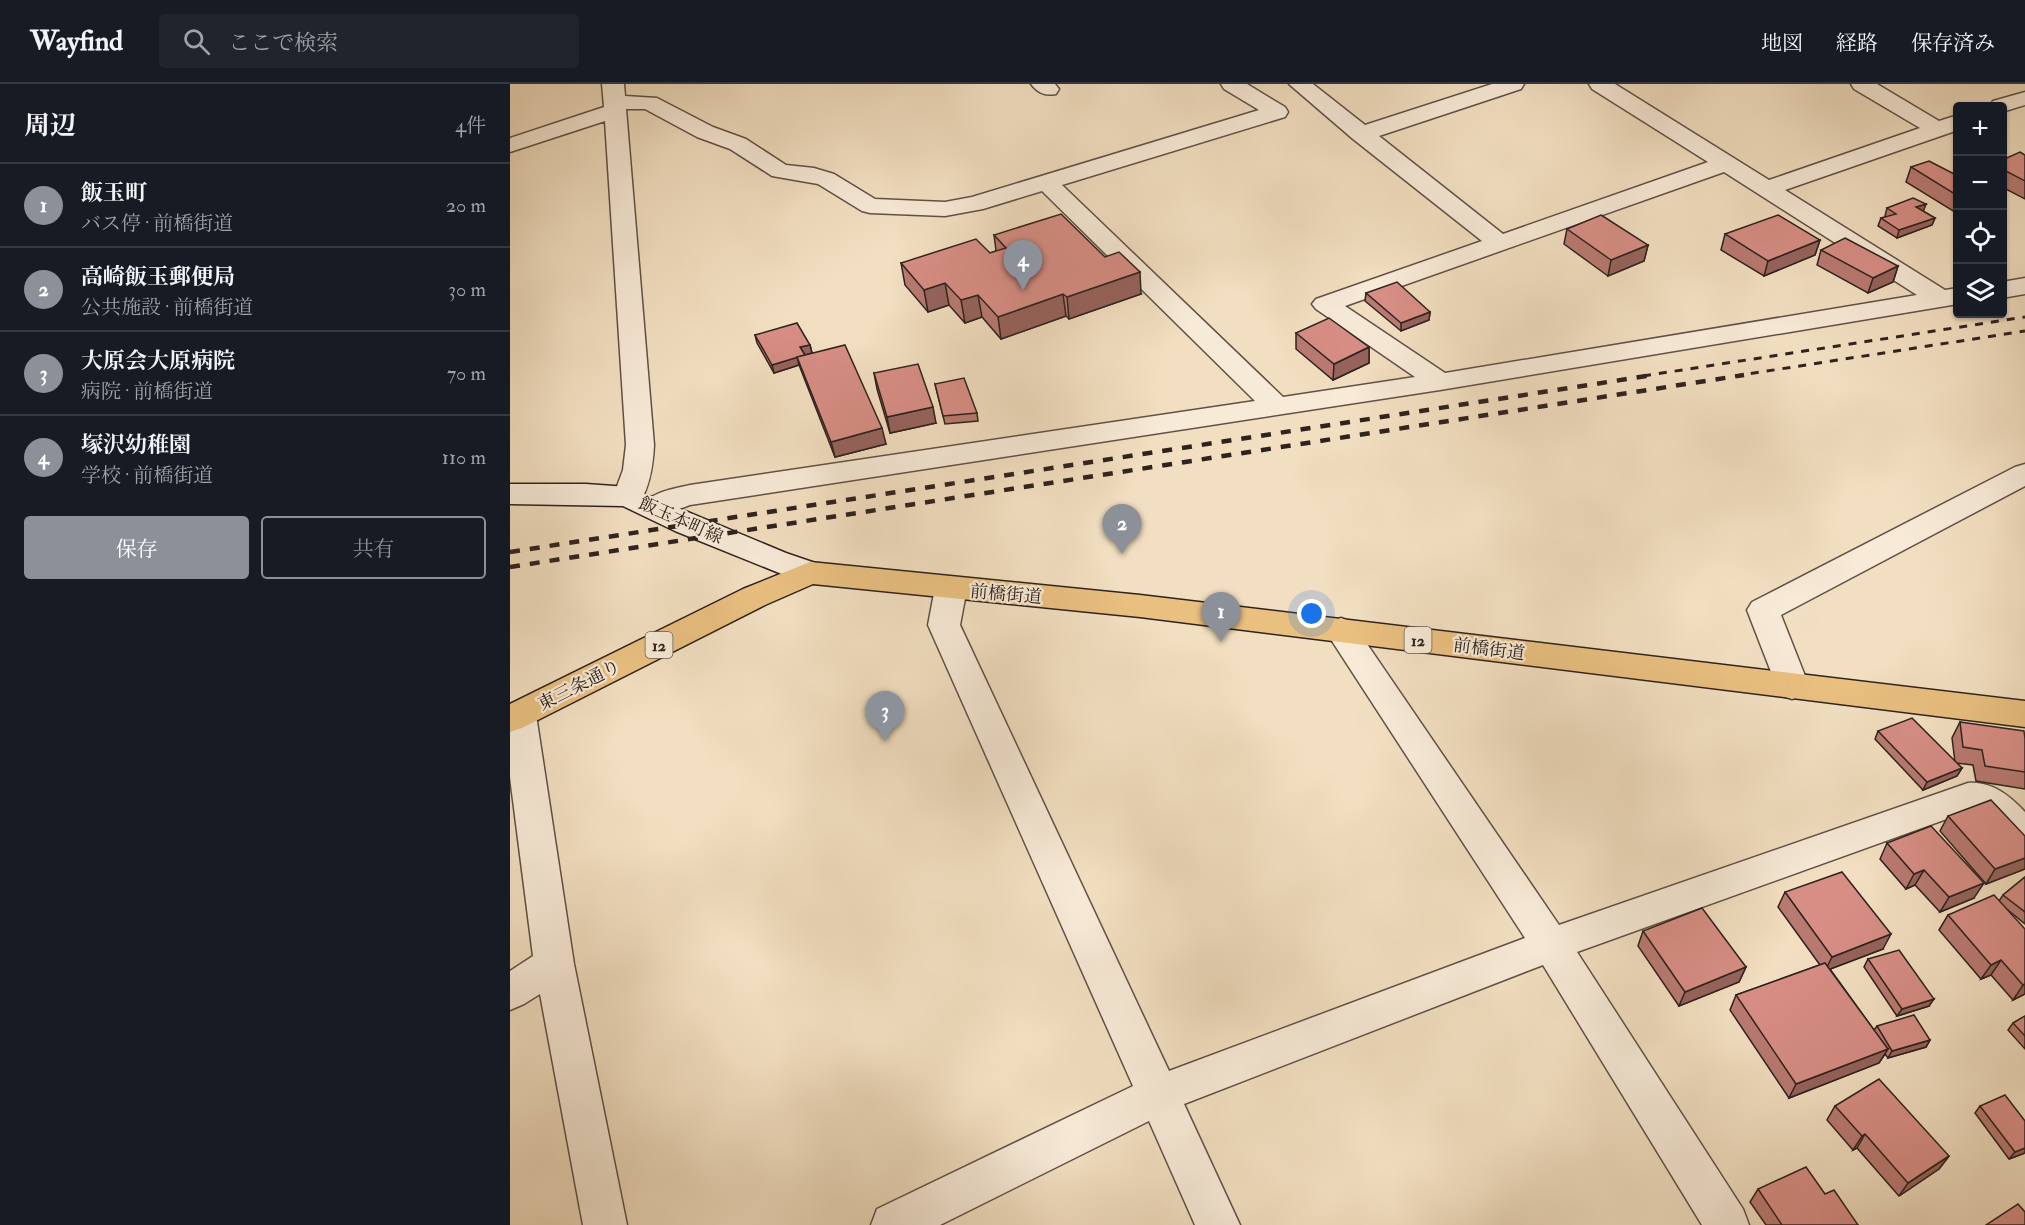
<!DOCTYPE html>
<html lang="ja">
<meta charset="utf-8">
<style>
:root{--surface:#171b24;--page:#20242c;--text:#f1f3f6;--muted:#9ea1a6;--line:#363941;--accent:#8c9099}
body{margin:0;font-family:"IM FELL Double Pica","Noto Serif JP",serif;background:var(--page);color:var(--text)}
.controls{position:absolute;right:18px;top:18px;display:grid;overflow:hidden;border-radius:6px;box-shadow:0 2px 4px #0004}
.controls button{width:54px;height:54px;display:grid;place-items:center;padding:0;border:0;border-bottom:2px solid var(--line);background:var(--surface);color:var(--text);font:30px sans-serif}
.you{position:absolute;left:802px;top:530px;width:21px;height:21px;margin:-15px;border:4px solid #fff;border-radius:50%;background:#1a73e8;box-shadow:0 0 0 9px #1a73e833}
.badge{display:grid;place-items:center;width:39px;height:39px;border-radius:50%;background:var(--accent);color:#fff;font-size:20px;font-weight:700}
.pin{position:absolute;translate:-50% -50px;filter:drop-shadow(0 2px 3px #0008)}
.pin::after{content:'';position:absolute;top:32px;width:21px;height:18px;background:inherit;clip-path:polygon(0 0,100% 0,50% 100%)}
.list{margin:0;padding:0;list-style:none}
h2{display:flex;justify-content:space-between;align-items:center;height:78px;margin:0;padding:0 24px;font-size:26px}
h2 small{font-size:20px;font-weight:400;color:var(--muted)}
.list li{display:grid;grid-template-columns:39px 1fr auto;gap:18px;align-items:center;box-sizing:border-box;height:84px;padding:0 24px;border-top:2px solid var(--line)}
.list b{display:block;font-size:22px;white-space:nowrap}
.list p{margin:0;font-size:20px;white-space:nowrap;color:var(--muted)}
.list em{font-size:20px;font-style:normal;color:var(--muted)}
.actions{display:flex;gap:12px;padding:18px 24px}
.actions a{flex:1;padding:14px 0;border:2px solid var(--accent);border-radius:6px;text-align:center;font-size:21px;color:var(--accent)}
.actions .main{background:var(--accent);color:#fff}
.icon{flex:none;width:33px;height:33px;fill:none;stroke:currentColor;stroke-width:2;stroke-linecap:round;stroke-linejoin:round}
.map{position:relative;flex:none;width:1515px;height:1141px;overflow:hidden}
header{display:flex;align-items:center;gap:36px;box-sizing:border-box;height:84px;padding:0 30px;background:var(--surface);border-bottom:2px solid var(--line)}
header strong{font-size:28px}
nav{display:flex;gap:33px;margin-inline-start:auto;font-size:21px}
.search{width:420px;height:54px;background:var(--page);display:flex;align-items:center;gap:15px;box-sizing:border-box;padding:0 21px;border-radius:6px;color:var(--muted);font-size:22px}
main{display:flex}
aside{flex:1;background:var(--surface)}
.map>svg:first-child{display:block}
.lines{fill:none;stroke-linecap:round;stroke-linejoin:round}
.minor-casing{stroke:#5f5146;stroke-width:3}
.secondary-casing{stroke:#2e221d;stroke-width:3}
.primary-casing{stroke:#2e221d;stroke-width:3}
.minor{fill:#f7ead7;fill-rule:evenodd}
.secondary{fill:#f7ead7;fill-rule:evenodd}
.primary{fill:#e9c080;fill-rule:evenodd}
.rail-far1{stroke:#2e221d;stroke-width:3;stroke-dasharray:8 8;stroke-linecap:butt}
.rail{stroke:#2e221d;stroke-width:4.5;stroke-dasharray:10 10;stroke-linecap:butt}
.wall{fill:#b97a72;stroke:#2e221d;stroke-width:1.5}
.shaded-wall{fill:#96635d;stroke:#2e221d;stroke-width:1.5}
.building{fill:#d78e85;stroke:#2e221d;stroke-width:1.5}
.labels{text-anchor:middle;stroke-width:4.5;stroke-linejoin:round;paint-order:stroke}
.shield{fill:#f7ead7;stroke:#6a5e55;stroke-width:1.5}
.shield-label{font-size:16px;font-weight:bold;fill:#2e221d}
.street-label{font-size:18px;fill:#2e221d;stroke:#f7ead7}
</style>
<header>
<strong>Wayfind</strong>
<div class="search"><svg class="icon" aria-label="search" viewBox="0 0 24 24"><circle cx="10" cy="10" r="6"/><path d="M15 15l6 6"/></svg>ここで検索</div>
<nav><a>地図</a><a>経路</a><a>保存済み</a></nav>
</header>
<main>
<aside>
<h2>周辺<small>4件</small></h2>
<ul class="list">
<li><span class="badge">1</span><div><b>飯玉町</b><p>バス停 · 前橋街道</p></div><em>20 m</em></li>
<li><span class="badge">2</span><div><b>高崎飯玉郵便局</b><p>公共施設 · 前橋街道</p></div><em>30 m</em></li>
<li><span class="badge">3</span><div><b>大原会大原病院</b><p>病院 · 前橋街道</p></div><em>70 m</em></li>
<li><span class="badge">4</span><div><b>塚沢幼稚園</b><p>学校 · 前橋街道</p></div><em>110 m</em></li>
</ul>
<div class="actions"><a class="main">保存</a><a>共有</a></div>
</aside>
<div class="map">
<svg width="1515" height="1141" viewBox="0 0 1515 1141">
<rect width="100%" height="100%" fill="#f2dfc1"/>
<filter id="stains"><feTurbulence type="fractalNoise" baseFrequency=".00333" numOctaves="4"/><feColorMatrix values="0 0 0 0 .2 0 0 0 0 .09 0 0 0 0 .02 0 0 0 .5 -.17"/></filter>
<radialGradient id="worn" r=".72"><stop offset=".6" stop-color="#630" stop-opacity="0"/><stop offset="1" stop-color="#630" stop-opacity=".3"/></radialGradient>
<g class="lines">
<g class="minor-casing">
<g id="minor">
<path d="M92,0H114L115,12L147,14L203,43L236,55L276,81L304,84L324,90L365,115L435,118L462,113L749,26L714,5L711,0H737L775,23L778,28L775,33L552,101L773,313L905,293L806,225L802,220L806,215L972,157L843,55L779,0H803L855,41L982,0H1014L1011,5L869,52L993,150L1198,78L1082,5L1079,0H1105L1259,96L1410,44L1344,5L1341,0H1367L1429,37L1448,31V46L1275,106L1435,206L1448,204V220L930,306L180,421L145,434L134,431L130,424C140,408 163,405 180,401L745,317L532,107L473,125L435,132L360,129L352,127L308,100L262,92L220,65L187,53L135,25H116L144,361C143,382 140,402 129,420L118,423L107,420L103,413L113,386L116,361L95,37L0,68V54L94,23ZM1214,88L1407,211L935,289L835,222Z"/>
<path d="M521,0H545L549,5L546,10C535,12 528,9 521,0Z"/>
<path d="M1515,8V21L1492,28V22H1480L1483,17Z"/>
<path d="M1515,194V210L1492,214V198Z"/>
<path d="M1515,380V402L1271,531L1299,602L1294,611L1282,615L1270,611L1237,526L1242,518L1505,383Z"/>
<path d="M441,493L452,496L457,504L450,541L659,987L1015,854L820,554L815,546L820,538L831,534L842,538L1049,841L1458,699C1482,697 1500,712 1515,728V768C1493,761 1484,739 1465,727H1459L1067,868L1233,1125L1239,1141H1192L1033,881L674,1020L730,1141H685L639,1037L430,1141H361L367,1125L623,1002L418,541L425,504L430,496Z"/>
<path d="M9,618L21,622L26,631L64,880L117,1141H73L30,910L14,920L0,926V887L23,872L0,693V621Z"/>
</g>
</g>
<g class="secondary-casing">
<path id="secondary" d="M0,400H76L118,403L276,469L311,481L316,489L311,497L300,500L289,497L165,447L113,422L0,420Z"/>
</g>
<g class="primary-casing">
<path id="primary" d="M300,478L630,511L1515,617V643L630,533L303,500L255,521L12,644L0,648V620L233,505Z"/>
</g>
<use href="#minor" class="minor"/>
<use href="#secondary" class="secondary"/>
<use href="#primary" class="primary"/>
<g class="rail-far1">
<path d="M1133,292L1515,233"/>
<path d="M1225,292L1515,247"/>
</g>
<g class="rail">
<path d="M0,468L1143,291"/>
<path d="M0,483L1234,291"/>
</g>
</g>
<g class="wall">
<path d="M1515,71V115L1492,103V76Z"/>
<path d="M1401,83L1448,92V130L1396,98Z"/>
<path d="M1416,120L1413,127L1425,134L1422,141L1387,154L1368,142L1371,134L1376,133L1375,132L1377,124Z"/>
<path d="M1057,145L1138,161L1134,177L1098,192L1054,160Z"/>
<path d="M1215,150L1310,156L1305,171L1254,192L1211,166Z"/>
<path d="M484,151L631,210L559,235L556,232L491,255L472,233L455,239L439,221L418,228L395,201L391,179L480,169L486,167Z"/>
<path d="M1311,166L1388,182L1383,198L1358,209L1307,181Z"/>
<path d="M856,209L920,228L919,236L891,247L855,217Z"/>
<path d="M786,249L859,263V279L823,296L786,265Z"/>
<path d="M245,251L300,261L302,269L295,271L376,360L325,373L289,281L264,289L247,259Z"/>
<path d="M364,289L426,339L380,349L367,305Z"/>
<path d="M425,300L467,329L468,337L435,340Z"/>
<path d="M1450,638L1515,655V705L1466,697L1463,681L1446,679L1452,684L1447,692L1413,706L1365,655L1368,647L1445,678L1442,654Z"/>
<path d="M1438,732L1515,752V785L1476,800L1430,747Z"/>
<path d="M1377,759L1464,814L1430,828L1405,801L1396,805L1370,775Z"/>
<path d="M1515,793V840L1499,827L1515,910L1503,916L1481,891L1471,895L1429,846L1438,831L1489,817L1493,811Z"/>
<path d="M1275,808L1373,865L1320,885L1364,946L1367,942L1420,956L1416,963L1378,974L1375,970L1369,979L1279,1014L1220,926L1226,911L1310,881L1268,823Z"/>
<path d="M1133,847L1236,883L1229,898L1169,922L1128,862Z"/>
<path d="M1358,875L1419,922L1387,932L1354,883Z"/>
<path d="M1515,932V965L1498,946L1503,939Z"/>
<path d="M1325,1022L1439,1072L1429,1085L1389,1112L1347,1064L1343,1066L1317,1036Z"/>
<path d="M1470,1022L1515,1069L1499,1075L1465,1029Z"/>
<path d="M1248,1105L1315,1110L1348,1141H1256L1240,1118Z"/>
</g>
<g class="shaded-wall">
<path d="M1416,120L1413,128L1406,123Z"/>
<path d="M1425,134L1422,141L1387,154L1389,146Z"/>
<path d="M1310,156L1305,171L1254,192L1258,177Z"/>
<path d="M1138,161L1134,177L1098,192L1101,176Z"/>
<path d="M1388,182L1383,198L1358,209L1363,194Z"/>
<path d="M630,188L631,210L559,235L557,213Z"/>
<path d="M435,199L439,221L418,228L414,206Z"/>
<path d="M553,210L556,232L491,255L488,233Z"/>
<path d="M468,211L472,233L455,239L451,216Z"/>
<path d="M920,228L919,236L891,247V239Z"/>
<path d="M300,261L302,269L295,271L290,263Z"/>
<path d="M859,263V279L823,296L824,280Z"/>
<path d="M287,273L289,281L264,289L262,281Z"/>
<path d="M423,323L426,339L380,349L377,333Z"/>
<path d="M372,344L376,360L325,373L321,358Z"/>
<path d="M1452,684L1447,692L1413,706L1417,698Z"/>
<path d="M1515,774V785L1476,800L1485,785Z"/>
<path d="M1414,786L1405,801L1396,805L1404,790Z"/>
<path d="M1474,799L1464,814L1430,828L1439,813Z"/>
<path d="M1381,850L1373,865L1315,887L1322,873Z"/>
<path d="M1491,876L1481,891L1471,895L1481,881Z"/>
<path d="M1236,883L1229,898L1169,922L1175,908Z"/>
<path d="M1515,900V910L1503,916L1513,901Z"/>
<path d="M1424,915L1419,922L1387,932L1392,925Z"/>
<path d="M1420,956L1416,963L1378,974L1382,967Z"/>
<path d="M1378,965L1369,979L1279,1014L1286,1000Z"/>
<path d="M1355,1050L1347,1064L1343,1066L1352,1052Z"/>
<path d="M1515,1064V1069L1499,1075L1505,1068Z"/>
<path d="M1439,1072L1429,1085L1389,1112L1398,1099Z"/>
</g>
<g class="building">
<path d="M1510,68L1515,71V97L1492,85V76Z"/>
<path d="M1419,77L1448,92V112L1401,83Z"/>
<path d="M1403,114L1416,120L1406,123L1425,134L1389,146L1371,134L1386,130L1377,124Z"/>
<path d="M551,130L595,173L609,168L630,188L557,213L553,210L488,233L468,211L451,216L435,199L414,206L391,179L466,155L480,169L496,164L484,151Z"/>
<path d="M1091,131L1138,161L1101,176L1057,145Z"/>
<path d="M1268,131L1310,156L1258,177L1215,150Z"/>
<path d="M1335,154L1388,182L1363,194L1311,166Z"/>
<path d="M887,198L920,228L891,239L856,209Z"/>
<path d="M819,234L859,263L824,280L786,249Z"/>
<path d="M287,239L300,261L290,263L295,271L262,281L245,251Z"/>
<path d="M335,261L372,344L321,358L287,273Z"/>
<path d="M408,280L423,323L377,333L364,289Z"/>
<path d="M454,294L467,329L433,332L425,300Z"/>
<path d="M1402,634L1452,684L1417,698L1368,647Z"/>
<path d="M1450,638L1514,647L1515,655V688L1475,682L1472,666L1453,663Z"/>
<path d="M1481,716L1515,752V774L1485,785L1438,732Z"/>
<path d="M1421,742L1474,799L1439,813L1414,786L1404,790L1377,759Z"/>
<path d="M1332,788L1381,850L1322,873L1275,808Z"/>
<path d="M1515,793V828L1493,811Z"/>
<path d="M1484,811L1515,845V900L1513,901L1491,876L1481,881L1438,831Z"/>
<path d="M1192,824L1236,883L1175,908L1133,847Z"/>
<path d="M1389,866L1424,915L1392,925L1358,875Z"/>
<path d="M1315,879L1378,965L1286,1000L1226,911Z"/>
<path d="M1404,931L1420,956L1382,967L1367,942Z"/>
<path d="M1515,932V952L1503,939Z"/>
<path d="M1369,995L1439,1072L1398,1099L1355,1050L1352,1052L1325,1022Z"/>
<path d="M1495,1011L1515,1037V1064L1505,1068L1470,1022Z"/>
<path d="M1296,1083L1315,1110L1324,1106L1348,1141H1272L1248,1105Z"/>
<path d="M1508,1120L1515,1128V1141H1476Z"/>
</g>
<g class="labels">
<g class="shield">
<rect x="894.5" y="543" width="27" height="26" rx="4.5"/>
<rect x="135.5" y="548" width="27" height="26" rx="4.5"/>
</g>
<g class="shield-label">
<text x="908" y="562">12</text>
<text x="149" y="567">12</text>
</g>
<g class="street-label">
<text transform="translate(171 436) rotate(24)" y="6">飯玉本町線</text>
<text transform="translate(496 510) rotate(5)" y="6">前橋街道</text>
<text transform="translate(979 565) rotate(7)" y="6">前橋街道</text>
<text transform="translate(69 601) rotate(-27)" y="6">東三条通り</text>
</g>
</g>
<rect width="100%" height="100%" filter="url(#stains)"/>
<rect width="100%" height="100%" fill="url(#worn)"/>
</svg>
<div class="controls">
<button>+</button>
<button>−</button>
<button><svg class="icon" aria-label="locate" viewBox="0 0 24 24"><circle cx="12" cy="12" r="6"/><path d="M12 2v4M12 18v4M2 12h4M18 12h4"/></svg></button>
<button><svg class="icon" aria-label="layers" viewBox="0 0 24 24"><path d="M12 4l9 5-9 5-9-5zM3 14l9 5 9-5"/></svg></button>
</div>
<div class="you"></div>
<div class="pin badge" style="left:711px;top:558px">1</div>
<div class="pin badge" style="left:612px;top:470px">2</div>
<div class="pin badge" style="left:375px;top:657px">3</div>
<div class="pin badge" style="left:513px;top:206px">4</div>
</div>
</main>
